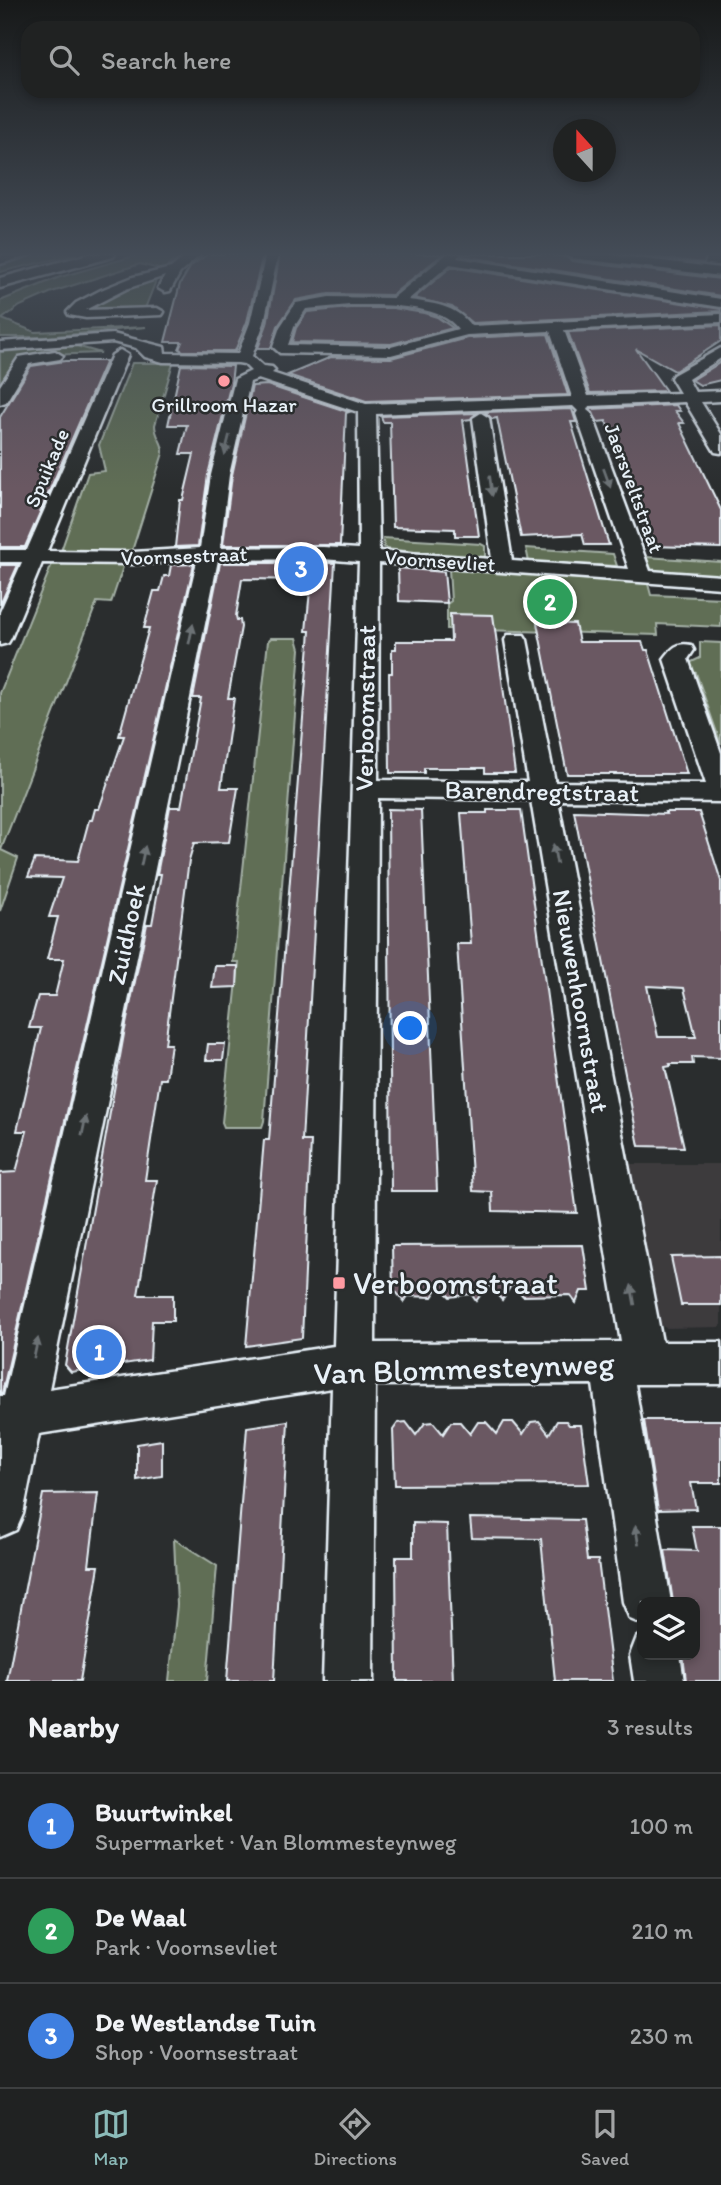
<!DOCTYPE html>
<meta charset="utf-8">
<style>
:root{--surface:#202222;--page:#282a2a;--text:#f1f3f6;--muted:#a2a4a5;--line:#3d3f40;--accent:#8bbbb9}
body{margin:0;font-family:Itim,sans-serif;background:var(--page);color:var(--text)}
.controls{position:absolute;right:21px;bottom:21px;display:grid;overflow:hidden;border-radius:14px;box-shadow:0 4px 10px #0003}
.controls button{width:63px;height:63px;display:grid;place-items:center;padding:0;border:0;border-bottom:2px solid var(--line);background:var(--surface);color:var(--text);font:35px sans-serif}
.compass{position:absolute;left:553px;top:119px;width:63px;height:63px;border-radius:50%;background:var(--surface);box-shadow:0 4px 10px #0003;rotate:339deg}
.you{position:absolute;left:411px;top:1029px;width:24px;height:24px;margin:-18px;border:5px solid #fff;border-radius:50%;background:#1a73e8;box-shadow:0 0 0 10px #1a73e833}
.badge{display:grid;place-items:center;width:46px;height:46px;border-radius:50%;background:var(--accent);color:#fff;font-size:23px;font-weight:700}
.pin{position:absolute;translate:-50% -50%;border:4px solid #fff;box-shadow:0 2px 7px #0006}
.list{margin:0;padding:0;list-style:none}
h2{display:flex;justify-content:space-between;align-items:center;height:91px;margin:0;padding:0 28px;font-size:30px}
h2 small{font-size:23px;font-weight:400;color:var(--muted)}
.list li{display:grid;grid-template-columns:46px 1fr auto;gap:21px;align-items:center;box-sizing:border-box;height:105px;padding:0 28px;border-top:2px solid var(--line)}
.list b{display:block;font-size:26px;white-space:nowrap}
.list p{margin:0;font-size:23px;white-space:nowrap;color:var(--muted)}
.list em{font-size:23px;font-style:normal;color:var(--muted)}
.icon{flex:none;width:38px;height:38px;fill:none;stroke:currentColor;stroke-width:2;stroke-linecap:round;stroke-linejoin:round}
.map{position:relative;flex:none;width:721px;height:1681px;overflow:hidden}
.search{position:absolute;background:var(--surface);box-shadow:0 4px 10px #0003;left:21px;right:21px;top:21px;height:77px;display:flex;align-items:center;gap:18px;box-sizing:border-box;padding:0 24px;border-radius:21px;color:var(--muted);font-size:26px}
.sheet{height:406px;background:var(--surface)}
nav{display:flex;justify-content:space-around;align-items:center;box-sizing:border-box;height:98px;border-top:2px solid var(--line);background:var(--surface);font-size:19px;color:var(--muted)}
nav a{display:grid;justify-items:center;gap:4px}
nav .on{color:var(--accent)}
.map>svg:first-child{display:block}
.built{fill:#3d3a3e}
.green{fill:#616e55;stroke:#a4b0a6;stroke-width:2}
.building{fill:#6a5962;stroke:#e8f1f8;stroke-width:2;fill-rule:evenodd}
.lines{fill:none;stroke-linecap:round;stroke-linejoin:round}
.minor-casing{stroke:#e8f1f8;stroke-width:5}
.major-casing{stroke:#e8f1f8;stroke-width:5}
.minor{fill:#2a2d2e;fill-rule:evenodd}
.major{fill:#2a2d2e;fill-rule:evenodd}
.oneway{fill:#6c7275}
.poi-dot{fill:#ff9aa2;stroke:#2a2d2e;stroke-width:2.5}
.labels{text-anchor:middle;stroke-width:5;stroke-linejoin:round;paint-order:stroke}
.far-poi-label{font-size:21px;fill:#e8f1f8;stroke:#2a2d2e}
.far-street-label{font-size:21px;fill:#e8f1f8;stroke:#2a2d2e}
.street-label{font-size:26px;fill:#e8f1f8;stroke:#2a2d2e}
.near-poi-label{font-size:32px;fill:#e8f1f8;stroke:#2a2d2e;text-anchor:start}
.near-street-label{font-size:32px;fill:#e8f1f8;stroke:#2a2d2e}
</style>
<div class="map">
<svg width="721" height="1681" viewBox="0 0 721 1681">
<rect width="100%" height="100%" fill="#2a2d2e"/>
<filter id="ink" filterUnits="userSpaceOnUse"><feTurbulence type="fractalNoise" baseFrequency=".0143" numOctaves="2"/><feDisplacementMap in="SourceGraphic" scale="14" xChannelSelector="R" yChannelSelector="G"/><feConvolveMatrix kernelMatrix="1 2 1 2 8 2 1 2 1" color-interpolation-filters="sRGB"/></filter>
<g filter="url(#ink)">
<path class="built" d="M629,1164H721V1327L666,1328L657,1323Z"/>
<g class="green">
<path d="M39,254H77L0,272V263Z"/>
<path d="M141,254H182L162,271L150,273L159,269L140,264L52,292L20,306L2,319L35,332L146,327L45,337H0V301L60,277Z"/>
<path d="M157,278L144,311L85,313L81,308L112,292Z"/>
<path d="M454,322L451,330L395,347L289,346L294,329H338Z"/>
<path d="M76,346L101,353L22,356L0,384V352Z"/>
<path d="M132,363H173L155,425C155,437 164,443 163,453L132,551H61L88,473L105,471L99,445Z"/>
<path d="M383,538L481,544L485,546V556L480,559L387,549L384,547Z"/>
<path d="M526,548L613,554L617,566L529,562Z"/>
<path d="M646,557L721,562V576L652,571Z"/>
<path d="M52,564H124L111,603L97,602L1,850L18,858L0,911V693Z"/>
<path d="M449,569L648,584L651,595L721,598V627L657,624L658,635L447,629V604L451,601Z"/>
<path d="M271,638H297L300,649L264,1121L262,1127H224L222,1122L239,962H233L268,641Z"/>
<path d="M700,642L721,643V744L696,673L686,669L685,665L700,658Z"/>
<path d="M174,1539L217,1566L207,1681H169L177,1605Z"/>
</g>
<g class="building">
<path d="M208,254H263L247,322L235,351H183L179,349L182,342H165L180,284L191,266Z"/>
<path d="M280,254H443L392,295L329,294L296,300L278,326L271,348H258L267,324Z"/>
<path d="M463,254H543L566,257L572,261L721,279V296L462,256Z"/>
<path d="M623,254H708L704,263Z"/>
<path d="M451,267L721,309V311L472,323L452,307L414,298Z"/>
<path d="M350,308H393L424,313L437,317L453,328L391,344L292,342L296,328L307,312Z"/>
<path d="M721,325V341L675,371L636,349L666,391L590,393L568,332Z"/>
<path d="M548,334L568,395L366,401L288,375L331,357L391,358L467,338Z"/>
<path d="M65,361H106L25,547H0V417L31,366Z"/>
<path d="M721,362V380L700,385L692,380Z"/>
<path d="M181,365L233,366L231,383L208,475L198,546L175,547L180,500H183L194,454H180L187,425H168Z"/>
<path d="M267,385L349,412L346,413L340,545H223L232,475L252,386Z"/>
<path d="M676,405L680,411H675L684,423H679L721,510V548L651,546L606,421L598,422L590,409Z"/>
<path d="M572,409L576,422H571L609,545H585L582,534L521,537L497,418L492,419L485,412Z"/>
<path d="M477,413L471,419L463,420L479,536H455V529L393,527L390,422H383L381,416Z"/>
<path d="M220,563H335L302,1141H311L302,1338L246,1346L264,1140H269L310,631H306L311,580L242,579L236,616L237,620H240L241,627L228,698H234L221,788H238L229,842L194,843L189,860L165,1044H171L168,1064L166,1079H160L145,1180H157L138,1295H173V1321H152L150,1360L71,1372L65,1365L124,1034L147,924H152L161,874H157L170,807H181L201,698H193Z"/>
<path d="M194,564L2,1393H0V1173L16,1172L27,1131H17L41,1028H29L38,996H55L64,959H47L58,917H49L62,878L28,877L35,859L78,861L89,820H92L95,809H99L124,736H119L149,628H144L154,591H160L164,576H169L171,565Z"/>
<path d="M0,565H18L0,605Z"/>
<path d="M398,568L444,572L447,603L399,601Z"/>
<path d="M450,614L493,615L515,773H485V768H424V773H390L389,673H392V649H396V641H451Z"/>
<path d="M537,623L575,624L579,642H642L645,650H648L687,774H567Z"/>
<path d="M388,809L421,810L437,1191H391Z"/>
<path d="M487,810H521L577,1213L493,1211L492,1192L473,1191L457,944H471L461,813H487Z"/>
<path d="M574,811L666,814L665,812H699L721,881V1058L692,1057L693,1064H670L671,1066L665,1067L684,1147L639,1146ZM647,986L684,988L696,1037H658Z"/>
<path d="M215,966H238L237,987L212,988Z"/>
<path d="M208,1044H225L223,1060H206Z"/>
<path d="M583,1245L590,1291H581L576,1303L570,1295L523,1296L512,1284L502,1300L488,1285L476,1301L471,1294L450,1297L439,1286L432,1297L408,1296L404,1302L397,1293L393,1292L392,1246Z"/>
<path d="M721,1256V1305H681L671,1257Z"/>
<path d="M644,1420H721V1483H691L696,1509L658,1510Z"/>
<path d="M288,1421L274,1681H227L247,1427Z"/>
<path d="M539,1421L549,1434L557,1421H566L569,1425H581L589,1484L395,1485L393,1430L398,1423L406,1422L416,1435L425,1423L433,1422L443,1434L451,1422H460L470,1434L478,1422H486L497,1434L504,1422H513L523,1434L531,1422Z"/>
<path d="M162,1440V1476L137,1480V1444Z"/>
<path d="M98,1493L89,1566H99L80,1681H7L43,1494Z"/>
<path d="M470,1518L582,1520L587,1560H598L613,1681H555L541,1539L472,1538Z"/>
<path d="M413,1523L447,1524L453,1681H397L396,1557H413Z"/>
<path d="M692,1526H721V1681H686L683,1655H695V1602H673L665,1550L697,1551Z"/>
</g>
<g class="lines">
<g class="minor-casing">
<g id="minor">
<path d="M11,254H33L0,264V256Z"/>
<path d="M188,254H201L180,273L170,291L165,292L158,288L165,276L126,289L85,310L157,308L164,312L162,315L86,318L69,315L67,312L76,303L101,290L133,277L171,268Z"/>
<path d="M266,254H278L264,323L252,356L263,366L272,367L275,370L272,373L366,404L572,397L550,331L467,335L391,355L280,353L273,347L280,327L296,303L329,297L393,298L447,254H460L457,258L721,299V307L450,264L408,300C432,303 456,305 471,326L721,314V322L564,330L588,396L680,393L671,378L673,375L721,348V358L688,379L695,392L721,391V401L701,402L721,434V453L715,452L685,402L589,406L587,410L592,414L650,571L721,576V588L379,563L378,780L528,782L505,640L508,635H524L527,640L555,782L706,784L664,659C672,648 677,642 691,645L694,650L688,659L721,753V802L558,800L662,1342H721V1384H635L671,1602H642V1624L630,1619L623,1602L593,1384L375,1385L373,1681H323L332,1388L39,1434L23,1514L16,1530L0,1537V1396H4L197,561L133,564L42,563L11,638L8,643L0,645V612L22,562H0V550H27L112,355L120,350L128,355L47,551L133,552L200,548L211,475L235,379L251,371L244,364L238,363L163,362L145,357L136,348L113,342L0,350V342L113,334L164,347L165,353L238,354L250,323ZM350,305C380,305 441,303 458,329L391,347L288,345L294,327L306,309ZM258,379L358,412L359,549L323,547L220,548L229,475L250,382ZM573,406L578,411L576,414L629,569L512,561L489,418L481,413L473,418L492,559L379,551L376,414ZM323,559L359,562L334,1346L49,1389L218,560ZM378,798L531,800L621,1342L375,1343Z"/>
<path d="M566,254H602L721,268V276L572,258Z"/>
<path d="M55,351L63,356L60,359L29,364L6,402L0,404V386L19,357Z"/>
<path d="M642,1635V1655H680L684,1681H634L630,1655L637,1637Z"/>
</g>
</g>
<g class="major-casing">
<path id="major" d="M89,254H115L113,257L0,288V278Z"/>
</g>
<use href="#minor" class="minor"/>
<use href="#major" class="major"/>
</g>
<defs><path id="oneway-solid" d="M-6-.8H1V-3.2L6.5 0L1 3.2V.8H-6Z" transform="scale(1.75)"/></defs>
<g class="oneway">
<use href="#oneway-solid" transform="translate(227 445) rotate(104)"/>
<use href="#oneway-solid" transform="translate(607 478) rotate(70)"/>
<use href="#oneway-solid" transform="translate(491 486) rotate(82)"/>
<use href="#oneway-solid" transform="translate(191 634) rotate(-78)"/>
<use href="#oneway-solid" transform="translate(555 854) rotate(-100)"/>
<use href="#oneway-solid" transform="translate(143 856) rotate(-78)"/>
<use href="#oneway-solid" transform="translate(84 1126) rotate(-78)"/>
<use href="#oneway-solid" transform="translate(633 1295) rotate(-100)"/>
<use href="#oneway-solid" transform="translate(36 1348) rotate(-78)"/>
<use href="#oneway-solid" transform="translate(637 1535) rotate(-99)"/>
</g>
</g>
<linearGradient id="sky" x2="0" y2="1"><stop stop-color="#171919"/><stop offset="0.52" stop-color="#444c57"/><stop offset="1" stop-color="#444c57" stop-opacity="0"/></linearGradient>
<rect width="721" height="489" fill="url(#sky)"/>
<g class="poi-dot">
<circle cx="224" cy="381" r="7"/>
<rect x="332" y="1276" width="14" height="14" rx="3.5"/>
</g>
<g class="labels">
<g class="far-poi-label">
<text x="224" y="412">Grillroom Hazar</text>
</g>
<g class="far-street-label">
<text transform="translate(47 468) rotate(-67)" y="7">Spuikade</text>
<text transform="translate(634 488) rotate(70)" y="7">Jaersveltstraat</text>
<text transform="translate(184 556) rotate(-2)" y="7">Voornsestraat</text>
<text transform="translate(440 561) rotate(4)" y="7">Voornsevliet</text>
</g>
<g class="street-label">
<text transform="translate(365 708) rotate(-89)" y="9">Verboomstraat</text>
<text transform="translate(542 791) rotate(1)" y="9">Barendregtstraat</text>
<text transform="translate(126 934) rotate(-78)" y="9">Zuidhoek</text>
<text transform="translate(581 1001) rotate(80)" y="9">Nieuwenhoornstraat</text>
</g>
<g class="near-poi-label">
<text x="353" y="1294">Verboomstraat</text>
</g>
<g class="near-street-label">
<text transform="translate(464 1368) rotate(-2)" y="11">Van Blommesteynweg</text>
</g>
</g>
</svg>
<div class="controls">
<button><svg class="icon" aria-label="layers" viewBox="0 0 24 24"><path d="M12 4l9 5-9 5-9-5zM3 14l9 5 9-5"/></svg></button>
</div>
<svg class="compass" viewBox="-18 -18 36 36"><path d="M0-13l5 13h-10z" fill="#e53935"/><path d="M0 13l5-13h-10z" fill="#a2a4a5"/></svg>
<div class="you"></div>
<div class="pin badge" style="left:99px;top:1352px;background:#3f7fe0">1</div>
<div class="pin badge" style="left:550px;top:602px;background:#2e9e5b">2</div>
<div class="pin badge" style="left:301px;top:569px;background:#3f7fe0">3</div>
<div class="search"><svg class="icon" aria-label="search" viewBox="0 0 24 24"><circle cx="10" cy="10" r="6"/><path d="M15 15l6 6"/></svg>Search here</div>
</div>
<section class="sheet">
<h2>Nearby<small>3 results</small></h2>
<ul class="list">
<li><span class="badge" style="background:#3f7fe0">1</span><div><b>Buurtwinkel</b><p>Supermarket · Van Blommesteynweg</p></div><em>100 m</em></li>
<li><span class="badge" style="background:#2e9e5b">2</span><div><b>De Waal</b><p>Park · Voornsevliet</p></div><em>210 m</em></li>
<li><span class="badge" style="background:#3f7fe0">3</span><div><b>De Westlandse Tuin</b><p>Shop · Voornsestraat</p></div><em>230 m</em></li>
</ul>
</section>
<nav>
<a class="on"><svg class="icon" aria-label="map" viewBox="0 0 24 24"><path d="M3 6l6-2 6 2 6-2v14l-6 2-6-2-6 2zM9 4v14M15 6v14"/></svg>Map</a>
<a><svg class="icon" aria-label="directions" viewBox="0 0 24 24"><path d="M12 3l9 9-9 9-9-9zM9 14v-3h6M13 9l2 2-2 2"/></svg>Directions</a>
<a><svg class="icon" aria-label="saved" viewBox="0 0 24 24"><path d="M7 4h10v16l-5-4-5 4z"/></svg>Saved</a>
</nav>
